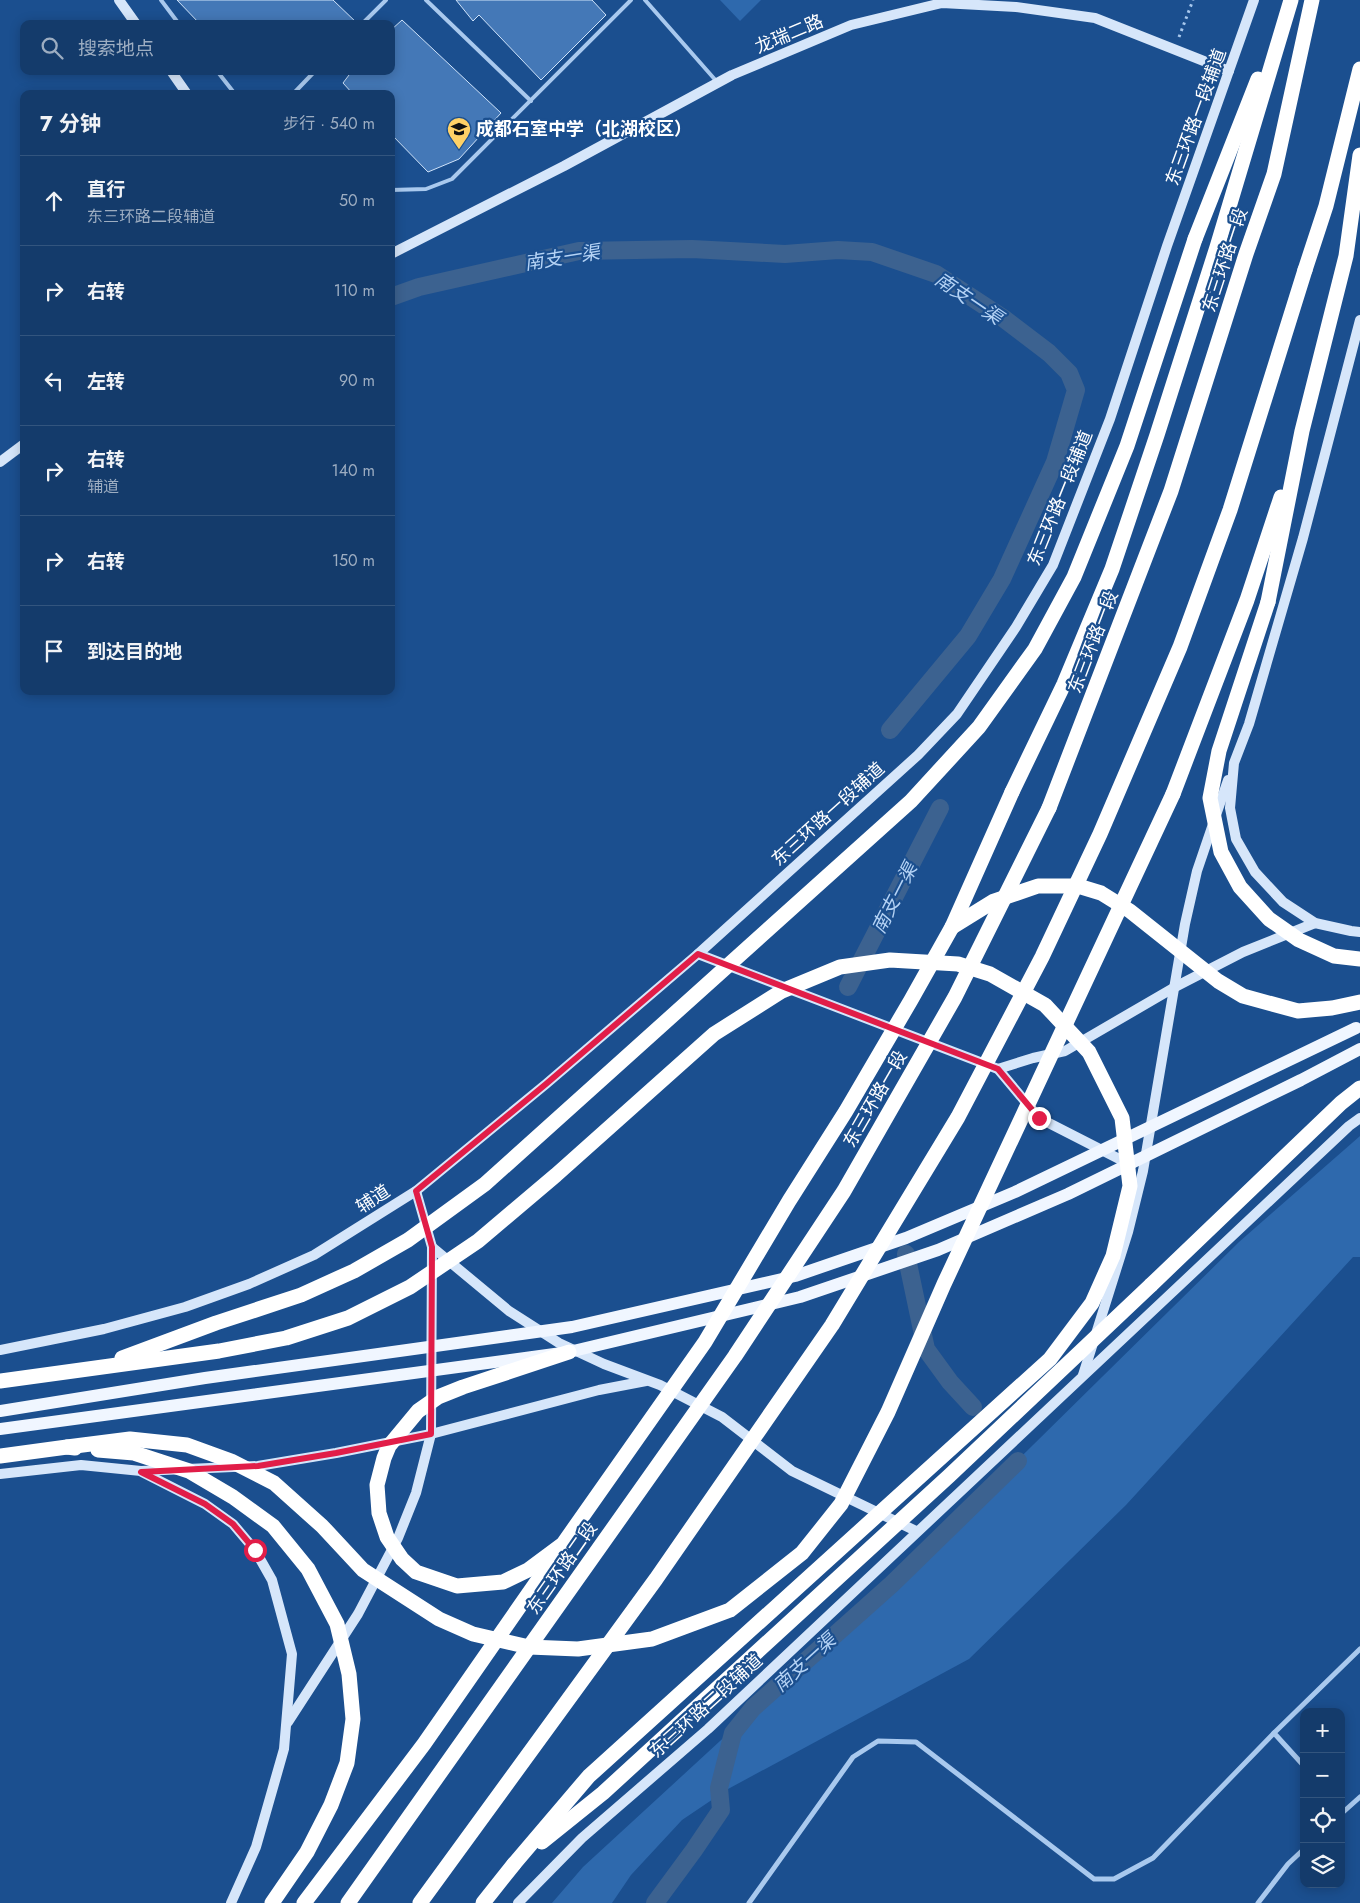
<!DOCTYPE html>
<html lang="zh">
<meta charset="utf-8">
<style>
:root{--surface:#143b6b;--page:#214673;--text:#f1f3f6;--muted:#9dadc1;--line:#33557e}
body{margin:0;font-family:Jost,"Noto Sans SC",sans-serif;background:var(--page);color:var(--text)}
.controls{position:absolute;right:15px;bottom:15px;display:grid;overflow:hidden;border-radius:10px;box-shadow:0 2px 12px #0003}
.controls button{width:45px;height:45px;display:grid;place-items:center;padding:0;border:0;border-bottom:1px solid var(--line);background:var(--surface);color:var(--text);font:25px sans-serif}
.stop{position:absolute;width:15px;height:15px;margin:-11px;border:4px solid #e11d48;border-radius:50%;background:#fff}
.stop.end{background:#e11d48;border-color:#fff;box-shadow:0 1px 5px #0008}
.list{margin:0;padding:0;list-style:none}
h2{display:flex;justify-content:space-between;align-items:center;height:65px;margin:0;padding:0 20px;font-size:21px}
h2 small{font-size:16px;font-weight:400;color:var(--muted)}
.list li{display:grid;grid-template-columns:32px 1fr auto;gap:15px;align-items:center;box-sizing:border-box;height:90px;padding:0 20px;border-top:1px solid var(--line)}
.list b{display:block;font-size:19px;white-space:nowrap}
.list p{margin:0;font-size:16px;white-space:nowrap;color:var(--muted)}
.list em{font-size:16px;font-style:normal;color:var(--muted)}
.icon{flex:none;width:28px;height:28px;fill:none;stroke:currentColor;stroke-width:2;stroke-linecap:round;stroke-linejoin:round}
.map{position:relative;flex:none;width:1360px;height:1903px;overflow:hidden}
.search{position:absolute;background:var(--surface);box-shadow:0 2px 12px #0003;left:20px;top:20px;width:375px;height:55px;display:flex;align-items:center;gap:12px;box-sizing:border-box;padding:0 18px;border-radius:10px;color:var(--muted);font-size:19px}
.panel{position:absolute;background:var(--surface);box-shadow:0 2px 12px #0003;left:20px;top:90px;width:375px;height:605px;border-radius:10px}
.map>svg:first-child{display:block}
.green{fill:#2e69ad}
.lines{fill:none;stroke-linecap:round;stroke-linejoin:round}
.canal{stroke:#3c6290;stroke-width:18}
.building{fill:#4478b7;stroke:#cfe3fa}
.path{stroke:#a9c9ee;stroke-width:3;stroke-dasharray:2.5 4;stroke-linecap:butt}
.lane{stroke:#a9c9ee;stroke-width:4}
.street{stroke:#a9c9ee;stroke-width:5}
.secondary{stroke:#d6e6fa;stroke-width:10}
.highway{stroke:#fff;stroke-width:15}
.primary-bridge{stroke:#f0f6ff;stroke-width:12}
.highway-bridge{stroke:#fff;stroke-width:15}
.route{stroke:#e11d48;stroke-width:6}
.labels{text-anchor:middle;stroke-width:4.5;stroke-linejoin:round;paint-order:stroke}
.street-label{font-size:18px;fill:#fff;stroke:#1b4f8f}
.poi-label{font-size:18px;font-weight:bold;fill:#fff;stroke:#1b4f8f;text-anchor:start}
.water-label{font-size:19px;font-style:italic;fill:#b5d3f5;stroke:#1b4f8f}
</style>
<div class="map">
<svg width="1360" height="1903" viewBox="0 0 1360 1903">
<rect width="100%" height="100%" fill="#1b4f8f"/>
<g class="green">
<path d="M720,0H761L740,21Z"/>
<path d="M1360,1136V1257H1353L1126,1505L969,1659L728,1789L682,1820L631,1875L612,1903H552L583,1867L905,1571L1239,1242Z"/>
</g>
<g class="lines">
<g class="canal">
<path d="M391,297L419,287L579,251L692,249L785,254L838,250L872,252L936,274L1003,318L1049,353L1069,373L1076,390L1055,462L1002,579L968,636L890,730"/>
<path d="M848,987L940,808"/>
<path d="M906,1254L926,1349L950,1382L973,1407"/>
<path d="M655,1903L694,1850L721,1810L719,1788L733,1733L753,1708L892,1584L1018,1461"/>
</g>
</g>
<g class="building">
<path d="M177,0H333L358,24H200Z"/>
<path d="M456,0H592L606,15L541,80L479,15L473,21Z"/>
<path d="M402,20L501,113L459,159L428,172L391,134V94H353L343,83L352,71H391V30Z"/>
</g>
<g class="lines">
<path class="path" d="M1179,37L1193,0"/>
<g class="lane">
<path d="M161,0L179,24"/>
<path d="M426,0L531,101"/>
<path d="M645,0L718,83"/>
<path d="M362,24L386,0"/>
<path d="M217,71L235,94"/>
<path d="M293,94L315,71"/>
<path d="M391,190L426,189L452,179L631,0"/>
</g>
<g class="street">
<path d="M1304,1766L1274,1733L1360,1649"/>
<path d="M1341,1814L1360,1797"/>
<path d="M749,1903L853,1757L878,1741L916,1742L1094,1879H1114L1153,1858L1274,1733"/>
<path d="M1258,1903L1288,1864L1304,1849"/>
</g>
<g class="secondary">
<path d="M119,0L136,24"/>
<path d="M171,71L187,94"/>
<path d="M391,254L564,166L732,75L851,25L942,3L1016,7L1095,18L1229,71"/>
<path d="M1360,320L1303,538L1249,724L1234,763L1230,808L1236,839L1255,872L1283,902L1315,923L1351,931L1360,932"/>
<path d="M0,462L24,444"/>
<path d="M698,954L998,1069L1039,1118L1131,1165"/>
<path d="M998,1069L1033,1058L1065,1051L1175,987L1243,952L1315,923"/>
<path d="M432,1247L509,1311L559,1343L604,1364L660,1385L722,1417L792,1471L916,1531"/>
<path d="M0,1350L104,1329L185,1307L249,1284L314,1255L416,1191L546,1084L698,954L918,755L957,714L1016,627L1053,565L1110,419L1167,246L1254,0"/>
<path d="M1083,1375L1128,1232L1143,1171L1185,924L1197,871L1228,780"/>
<path d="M142,1472L205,1504L233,1524L255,1550L272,1580L292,1654L284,1749L256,1847L231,1903"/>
<path d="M0,1474L81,1465L141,1471L258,1466L336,1453L431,1434L599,1390L646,1381"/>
<path d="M288,1722L358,1614L398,1538L416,1493L431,1434L432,1247L416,1191"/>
<path d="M518,1903L582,1838L708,1729L1349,1126L1360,1118"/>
</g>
<g class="highway">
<path d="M1195,239L1258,79"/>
<path d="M1305,270L1326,206L1360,69"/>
<path d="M1268,602L1302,431L1346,256L1360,155"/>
<path d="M1012,792L1064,684L1112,569L1157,435L1217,247L1291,0"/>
<path d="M1173,794L1247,600L1281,497"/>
<path d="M1049,808L1171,491L1246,254L1274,174L1312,0"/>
<path d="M1151,1285L1341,1103L1360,1088"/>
<path d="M304,1903L424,1744L561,1547"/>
<path d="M483,1903L514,1864"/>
</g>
<g class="primary-bridge">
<path d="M0,1411L205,1378L572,1327L795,1276L906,1238L1015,1192L1356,1028"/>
<path d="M0,1429L569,1352L800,1297L938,1250L1068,1194L1301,1080L1360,1049"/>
</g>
<g class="highway-bridge">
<path d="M1268,602L1219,751L1210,798L1221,852L1240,887L1269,919L1299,940L1334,956L1360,959"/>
<path d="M952,927L994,901L1038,886H1078L1101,893L1130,911L1218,981L1243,996L1298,1011L1332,1008L1360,1002"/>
<path d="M569,1352L463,1387L438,1397L418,1411L389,1446L384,1458L377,1485L379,1513L387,1537L402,1559L416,1572L457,1586L503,1582L528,1570L563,1544L705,1342L789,1201L846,1111L911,1000L952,927L1012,792"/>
<path d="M122,1358L216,1323L301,1295L354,1271L408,1240L485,1184L911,801L979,727L1035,649L1074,577L1127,446L1195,239"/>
<path d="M0,1381L219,1351L286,1338L348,1318L410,1287L478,1241L556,1175L714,1034L782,991L840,967L890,960L958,964L990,974L1045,1005L1089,1052L1122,1118L1130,1186L1113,1256L1092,1303L1050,1359L589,1776L514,1864"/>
<path d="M67,1447L130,1439L187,1445L231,1461L274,1483L322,1526L363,1570L439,1619L473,1634L529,1647L578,1649L652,1639L730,1610L802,1553L841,1504L888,1412L944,1284L1173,794"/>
<path d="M98,1450L134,1453L189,1471L233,1497L273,1526L308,1569L337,1624L349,1674L353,1719L347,1763L331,1805L307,1852L272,1903"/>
<path d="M0,1456L67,1447L75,1448"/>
<path d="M542,1842L603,1793L949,1476L1151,1285"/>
<path d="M348,1903L735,1356L844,1191L955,997L1049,808"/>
<path d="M420,1903L656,1579L832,1325L958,1117L1042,957L1100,834L1180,647L1230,510L1305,270"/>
</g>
</g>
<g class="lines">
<path class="route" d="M255,1550L233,1524L205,1504L141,1472L258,1466L336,1453L431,1434L432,1247L416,1191L546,1084L698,954L998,1069L1039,1118"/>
</g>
<defs>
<g id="school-pin" transform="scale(1.25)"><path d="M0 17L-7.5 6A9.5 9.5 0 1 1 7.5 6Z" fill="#ffd166" stroke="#1b4f8f"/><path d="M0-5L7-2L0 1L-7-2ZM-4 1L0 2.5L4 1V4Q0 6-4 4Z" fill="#111"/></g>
</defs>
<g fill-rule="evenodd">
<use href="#school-pin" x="459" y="129"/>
</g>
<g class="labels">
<g class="street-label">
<text transform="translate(789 34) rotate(-23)" y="6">龙瑞二路</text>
<text transform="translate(1196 117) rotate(-70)" y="6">东三环路一段辅道</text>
<text transform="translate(1225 260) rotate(-72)" y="6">东三环路一段</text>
<text transform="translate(1060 498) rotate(-68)" y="6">东三环路一段辅道</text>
<text transform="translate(1093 642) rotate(-69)" y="6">东三环路一段</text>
<text transform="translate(828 814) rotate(-42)" y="6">东三环路一段辅道</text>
<text transform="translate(875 1099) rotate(-60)" y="6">东三环路一段</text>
<text transform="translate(373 1199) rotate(-33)" y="6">辅道</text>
<text transform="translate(562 1568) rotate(-55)" y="6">东三环路二段</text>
<text transform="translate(706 1706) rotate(-42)" y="6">东三环路二段辅道</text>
</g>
<g class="poi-label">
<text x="476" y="135">成都石室中学（北湖校区）</text>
</g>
<g class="water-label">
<text transform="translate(562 257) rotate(-9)" y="7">南支一渠</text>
<text transform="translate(969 298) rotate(34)" y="7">南支一渠</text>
<text transform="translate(894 898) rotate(-63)" y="7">南支一渠</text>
<text transform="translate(804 1662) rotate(-42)" y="7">南支一渠</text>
</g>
</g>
</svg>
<div class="controls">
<button>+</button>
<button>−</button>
<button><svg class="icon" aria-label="locate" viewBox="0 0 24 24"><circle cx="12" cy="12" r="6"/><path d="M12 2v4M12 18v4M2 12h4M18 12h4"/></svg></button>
<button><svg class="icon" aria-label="layers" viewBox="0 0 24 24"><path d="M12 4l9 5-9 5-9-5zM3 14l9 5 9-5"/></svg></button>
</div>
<div class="stop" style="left:255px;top:1550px"></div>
<div class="stop end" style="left:1039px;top:1118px"></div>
<div class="search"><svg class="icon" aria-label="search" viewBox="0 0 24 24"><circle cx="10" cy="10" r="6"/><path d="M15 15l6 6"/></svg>搜索地点</div>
<section class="panel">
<h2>7 分钟<small>步行 · 540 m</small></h2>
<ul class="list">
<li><svg class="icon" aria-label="ahead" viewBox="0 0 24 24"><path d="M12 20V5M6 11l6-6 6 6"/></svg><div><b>直行</b><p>东三环路二段辅道</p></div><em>50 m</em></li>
<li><svg class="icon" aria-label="right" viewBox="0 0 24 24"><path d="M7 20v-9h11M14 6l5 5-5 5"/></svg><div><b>右转</b></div><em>110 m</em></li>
<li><svg class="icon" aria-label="left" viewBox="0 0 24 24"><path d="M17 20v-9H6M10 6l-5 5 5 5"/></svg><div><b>左转</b></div><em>90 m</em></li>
<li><svg class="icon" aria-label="right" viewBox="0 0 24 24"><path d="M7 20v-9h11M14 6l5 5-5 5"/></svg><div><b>右转</b><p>辅道</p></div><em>140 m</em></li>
<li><svg class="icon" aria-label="right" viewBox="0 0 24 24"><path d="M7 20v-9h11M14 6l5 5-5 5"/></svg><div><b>右转</b></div><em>150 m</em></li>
<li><svg class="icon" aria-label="arrive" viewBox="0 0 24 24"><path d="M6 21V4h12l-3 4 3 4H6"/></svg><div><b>到达目的地</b></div></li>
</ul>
</section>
</div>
